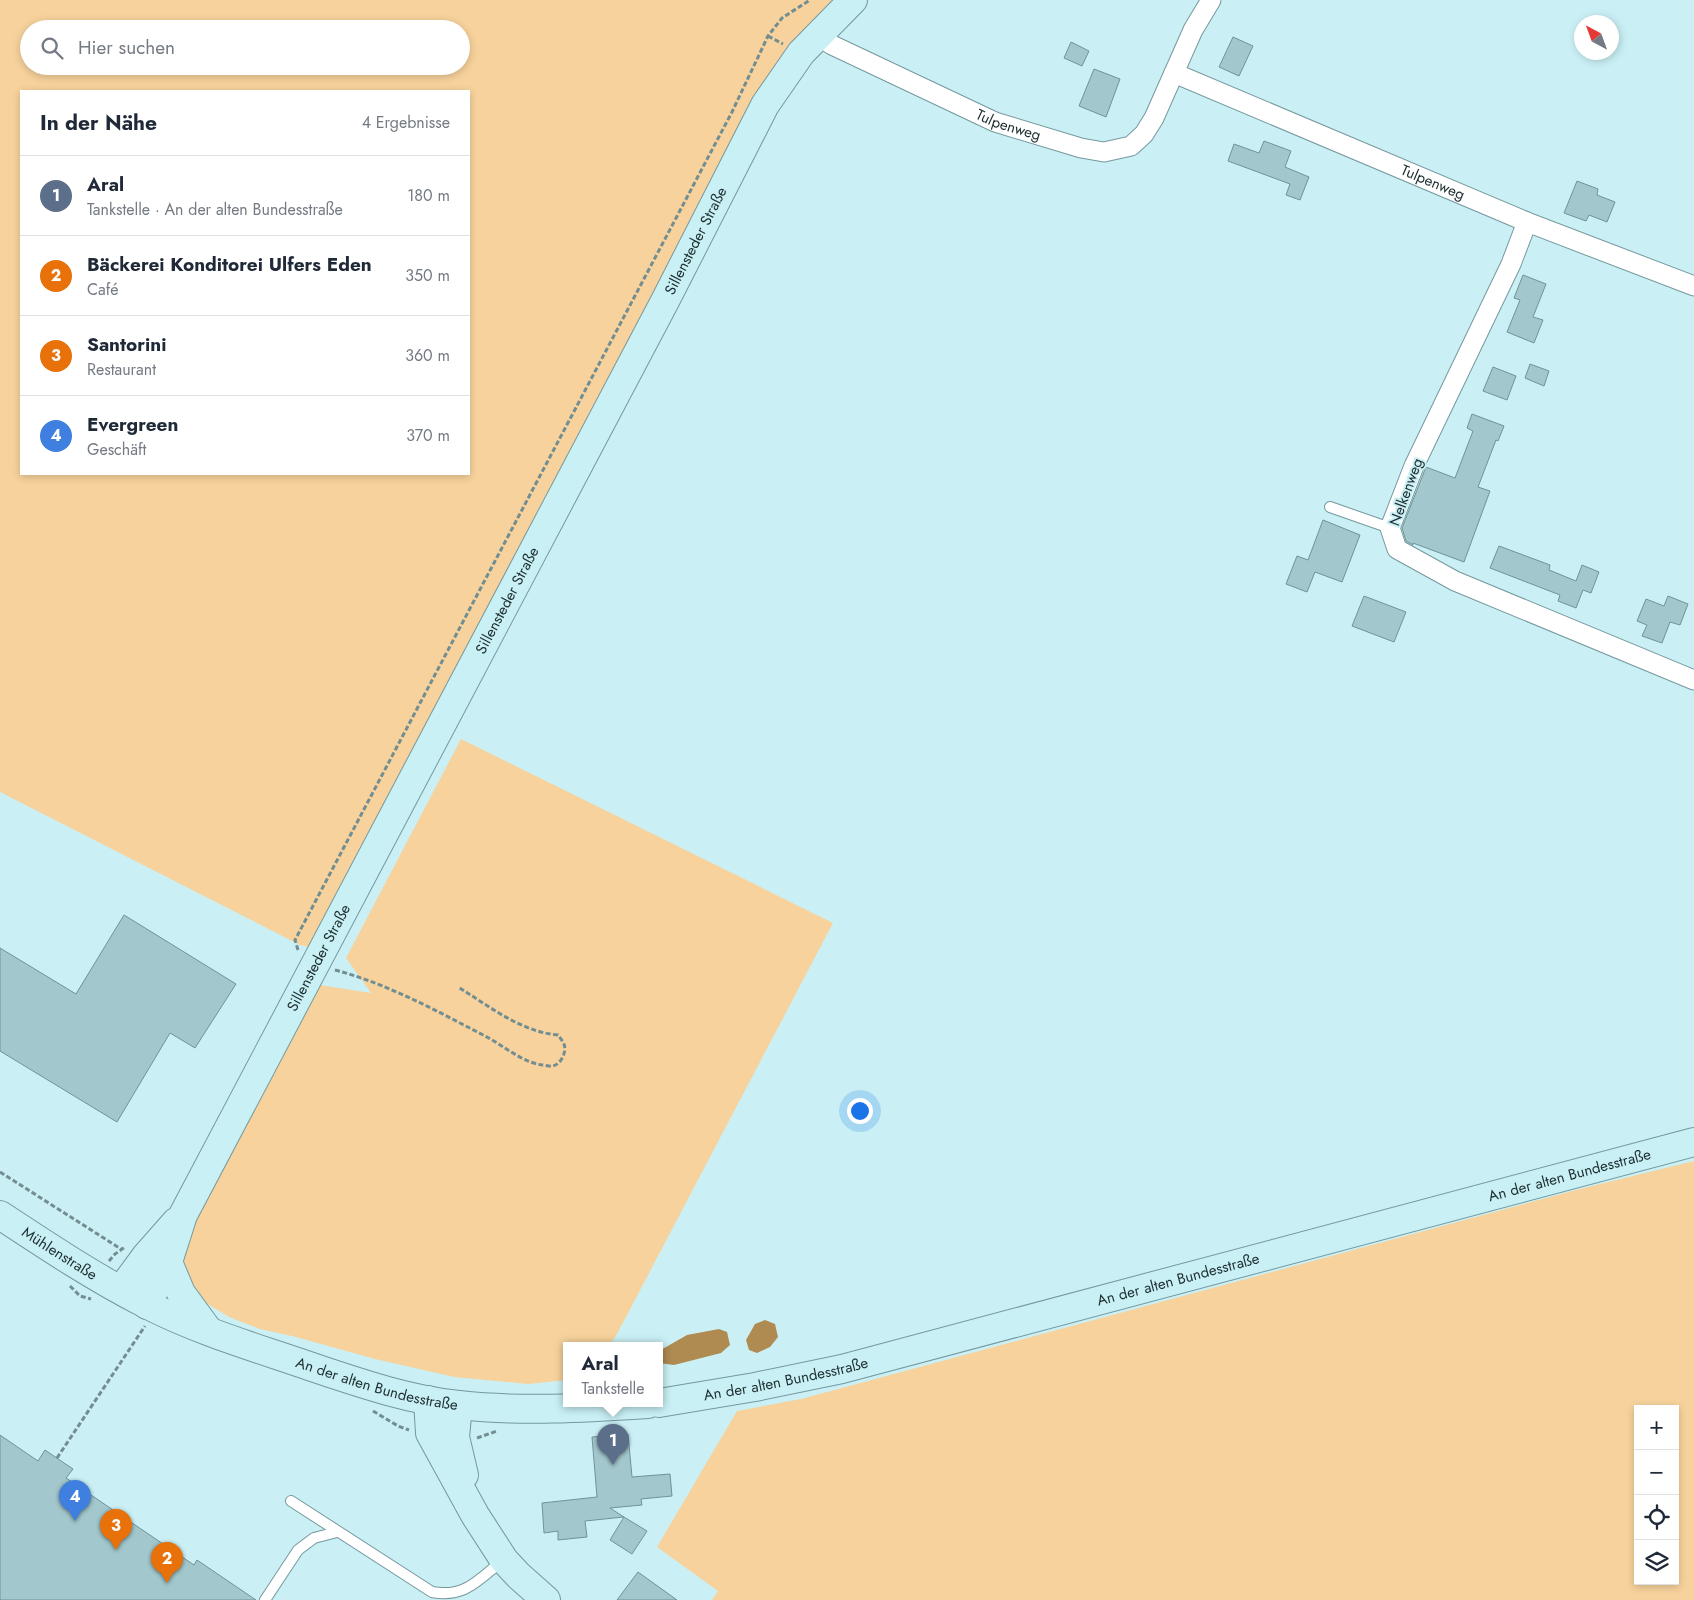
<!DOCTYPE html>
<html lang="de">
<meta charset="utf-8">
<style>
:root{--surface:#fff;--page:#f2f2f3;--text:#1f2937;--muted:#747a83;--line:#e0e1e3;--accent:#775a2e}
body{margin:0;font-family:Jost,sans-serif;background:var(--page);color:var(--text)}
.controls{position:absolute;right:15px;bottom:15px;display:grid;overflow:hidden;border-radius:0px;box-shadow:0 2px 8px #0003}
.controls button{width:45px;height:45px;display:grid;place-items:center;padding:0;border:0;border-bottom:1px solid var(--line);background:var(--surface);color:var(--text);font:25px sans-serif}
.compass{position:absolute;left:1574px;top:15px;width:45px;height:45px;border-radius:50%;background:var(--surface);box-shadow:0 2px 8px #0003;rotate:319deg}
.you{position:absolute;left:859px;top:1110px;width:18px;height:18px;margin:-12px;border:4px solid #fff;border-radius:50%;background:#1a73e8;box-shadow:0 0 0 8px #1a73e833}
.badge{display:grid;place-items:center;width:32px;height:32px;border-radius:50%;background:var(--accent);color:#fff;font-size:16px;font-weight:700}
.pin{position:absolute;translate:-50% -41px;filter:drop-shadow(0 1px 2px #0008)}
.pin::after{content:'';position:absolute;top:26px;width:18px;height:15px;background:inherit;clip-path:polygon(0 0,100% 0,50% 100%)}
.popup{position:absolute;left:563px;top:1342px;width:100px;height:65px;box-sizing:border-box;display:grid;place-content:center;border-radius:0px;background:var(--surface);filter:drop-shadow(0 1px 4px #0005);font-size:16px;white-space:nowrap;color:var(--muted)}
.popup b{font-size:19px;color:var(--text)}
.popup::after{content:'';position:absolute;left:50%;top:100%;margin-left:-10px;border:10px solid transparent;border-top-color:var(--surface)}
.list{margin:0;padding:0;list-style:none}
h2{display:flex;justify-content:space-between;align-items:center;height:65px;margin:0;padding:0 20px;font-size:21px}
h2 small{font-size:16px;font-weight:400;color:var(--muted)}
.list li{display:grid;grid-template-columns:32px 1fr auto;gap:15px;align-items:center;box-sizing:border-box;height:80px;padding:0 20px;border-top:1px solid var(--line)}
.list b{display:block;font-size:19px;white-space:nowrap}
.list p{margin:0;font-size:16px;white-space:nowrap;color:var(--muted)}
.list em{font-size:16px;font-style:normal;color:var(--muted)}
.icon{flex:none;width:28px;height:28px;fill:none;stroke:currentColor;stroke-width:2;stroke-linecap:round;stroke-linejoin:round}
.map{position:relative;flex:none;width:1694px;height:1600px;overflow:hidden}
.search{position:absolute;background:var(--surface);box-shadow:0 2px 8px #0003;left:20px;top:20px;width:450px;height:55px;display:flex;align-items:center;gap:12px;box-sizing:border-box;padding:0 18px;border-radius:28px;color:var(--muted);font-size:19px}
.panel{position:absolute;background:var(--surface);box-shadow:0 2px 8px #0003;left:20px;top:90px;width:450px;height:385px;border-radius:0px}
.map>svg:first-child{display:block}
.green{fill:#f7d29c;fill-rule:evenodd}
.water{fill:#af8a51}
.building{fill:#a2c7cc;stroke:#709398}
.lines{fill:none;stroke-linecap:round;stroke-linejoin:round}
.lane-casing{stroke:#75989e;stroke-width:12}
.street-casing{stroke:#75989e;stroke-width:21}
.secondary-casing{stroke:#75989e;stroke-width:30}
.path{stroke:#738e91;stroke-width:3;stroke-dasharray:5 2.5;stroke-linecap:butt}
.lane{stroke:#fff;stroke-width:10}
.street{stroke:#fff;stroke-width:19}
.secondary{stroke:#c8f0f5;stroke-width:28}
.labels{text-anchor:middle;stroke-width:4;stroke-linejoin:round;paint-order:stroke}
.street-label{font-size:15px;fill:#1e2d2f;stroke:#caf0f5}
</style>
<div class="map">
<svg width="1694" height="1600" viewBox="0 0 1694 1600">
<rect width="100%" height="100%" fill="#caf0f5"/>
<g class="green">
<path d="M0,0H841L798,47L314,948L300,945L0,792ZM29,29H461V66H29ZM21,91H469V474H21Z"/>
<path d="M461,739L833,923L617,1334L609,1346H567V1380L528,1384L454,1377L375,1359L296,1337L260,1329L229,1317L201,1300L185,1276L181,1247L320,985L371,993L346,958Z"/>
<path d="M1694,1161V1600H712L718,1591L657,1547L737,1411L801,1399L1576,1190ZM1638,1409H1675V1581H1638Z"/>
</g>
<g class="water">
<path d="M765,1320L775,1324L778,1337L770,1347L757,1353L749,1350L746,1340L755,1324Z"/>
<path d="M719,1329L727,1332L730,1345L721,1353L674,1365L659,1363V1351L687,1335Z"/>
</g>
<g class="building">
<path d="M1233,37L1253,46L1239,76L1219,67Z"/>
<path d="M1071,42L1089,51L1082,66L1064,58Z"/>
<path d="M1094,69L1120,79L1106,117L1079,106Z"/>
<path d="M1264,141L1291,151L1285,167L1309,177L1300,200L1286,195L1290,184L1228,161L1234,144L1259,153Z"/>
<path d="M1577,181L1598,189L1597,195L1615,202L1607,222L1589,215L1586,221L1564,213Z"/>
<path d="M1523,275L1546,284L1533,317L1543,320L1534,343L1507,332L1520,300L1514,298Z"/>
<path d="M1530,364L1549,371L1544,386L1525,378Z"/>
<path d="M1493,367L1516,376L1507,400L1483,391Z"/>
<path d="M1472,414L1504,426L1498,441L1496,440L1478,487L1490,491L1464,562L1413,543V545L1406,541L1402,528L1426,467L1455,478L1473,431L1467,428Z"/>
<path d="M1323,520L1360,535L1342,582L1315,572L1307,592L1286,584L1297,556L1308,560Z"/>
<path d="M1499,546L1550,565L1549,570L1576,581L1582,565L1599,572L1591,593L1583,590L1576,608L1558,601L1560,595L1490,568Z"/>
<path d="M1364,596L1406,612L1394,642L1352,626Z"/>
<path d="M1668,596L1688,604L1680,625L1670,622L1662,643L1642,636L1647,625L1637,621L1646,599L1664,606Z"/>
<path d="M124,915L236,984L195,1048L170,1033L117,1122L0,1051V948L76,994Z"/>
<path d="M628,1434L632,1477L670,1474L672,1496L641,1499L642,1505L610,1508L624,1517L585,1521L587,1537L558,1540V1531L544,1533L542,1503L597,1497L592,1437Z"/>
<path d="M0,1435L38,1461L45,1450L73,1469L66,1478L194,1565L197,1560L256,1600H0Z"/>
<path d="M624,1517L647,1531L632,1554L610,1540Z"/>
<path d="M638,1572L677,1600H617Z"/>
</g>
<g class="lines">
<g class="lane-casing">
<g id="lane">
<path d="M1330,507L1390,528"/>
<path d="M291,1501L432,1592C465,1598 478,1580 502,1561"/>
<path d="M265,1600L298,1550L314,1538L337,1532"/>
</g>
</g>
<g class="street-casing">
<g id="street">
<path id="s1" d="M817,35L832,45L995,122L1081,148L1104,152L1131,146L1144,134L1154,118L1193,30L1211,0"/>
<path id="s2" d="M1174,73L1527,222L1694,286"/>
<path d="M1527,222L1511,264L1414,466L1390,528L1397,549L1455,581L1694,680"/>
</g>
</g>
<g class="secondary-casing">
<g id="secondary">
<path id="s3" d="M0,1215C47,1246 95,1278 146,1304C198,1331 257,1348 312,1367C360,1383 409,1400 459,1405C522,1412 585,1408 648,1404"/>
<path d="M168,1262L181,1293L208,1330"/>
<path d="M121,1290L146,1256L176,1222"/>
<path id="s4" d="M147,1305L168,1262L183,1215L665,301L765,105L801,53L853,0"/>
<path d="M428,1400L430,1433L475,1515L504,1560L519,1576L546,1600"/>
<path id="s5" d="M659,1403L755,1387L842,1369L1694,1142"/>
<path d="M458,1405L455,1437L464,1475"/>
</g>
</g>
<g class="path">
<path d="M768,36L783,44"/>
<path d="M298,950L295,940L732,112L768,36L782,18L810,0"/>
<path d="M335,970C388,984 437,1011 485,1036C503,1045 521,1062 542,1065C545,1065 550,1067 553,1066C561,1064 567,1052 564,1044C563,1041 560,1038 558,1035C521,1032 489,1006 458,987"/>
<path d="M0,1172L121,1249"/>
<path d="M109,1261L115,1254L125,1247"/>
<path d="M70,1286L80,1296L91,1299"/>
<path d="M373,1411L398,1426L409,1430"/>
<path d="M477,1438L497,1431"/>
<path d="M57,1458L145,1326"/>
</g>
<use href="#lane" class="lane"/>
<use href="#street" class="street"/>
<use href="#secondary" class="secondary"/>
</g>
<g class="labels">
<g class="street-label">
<text dy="5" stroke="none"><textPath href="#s1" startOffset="212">Tulpenweg</textPath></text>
<text dy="5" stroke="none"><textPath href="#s2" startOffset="281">Tulpenweg</textPath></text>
<text dy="5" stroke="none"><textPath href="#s4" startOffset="1198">Sillensteder Straße</textPath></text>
<text transform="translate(1406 492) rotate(-70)" y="5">Nelkenweg</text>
<text dy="5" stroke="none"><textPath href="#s4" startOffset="792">Sillensteder Straße</textPath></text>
<text dy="5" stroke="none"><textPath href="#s4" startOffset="388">Sillensteder Straße</textPath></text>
<text dy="5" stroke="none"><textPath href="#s5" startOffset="939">An der alten Bundesstraße</textPath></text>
<text dy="5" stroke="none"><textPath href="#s3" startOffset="71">Mühlenstraße</textPath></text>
<text dy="5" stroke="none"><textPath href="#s5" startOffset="534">An der alten Bundesstraße</textPath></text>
<text dy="5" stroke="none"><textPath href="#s5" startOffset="129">An der alten Bundesstraße</textPath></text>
<text dy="5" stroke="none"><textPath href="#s3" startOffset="416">An der alten Bundesstraße</textPath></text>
</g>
</g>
</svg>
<div class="controls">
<button>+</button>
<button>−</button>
<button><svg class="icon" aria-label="locate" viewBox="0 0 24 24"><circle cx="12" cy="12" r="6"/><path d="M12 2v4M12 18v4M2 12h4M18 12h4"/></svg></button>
<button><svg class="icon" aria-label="layers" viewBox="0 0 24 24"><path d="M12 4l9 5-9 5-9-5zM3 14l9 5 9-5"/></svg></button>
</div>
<svg class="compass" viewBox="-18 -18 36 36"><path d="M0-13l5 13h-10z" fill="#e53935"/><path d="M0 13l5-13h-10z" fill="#747a83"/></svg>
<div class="you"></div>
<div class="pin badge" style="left:613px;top:1465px;background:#5c6f8a">1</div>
<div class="popup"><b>Aral</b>Tankstelle</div>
<div class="pin badge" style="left:167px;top:1583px;background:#e8710a">2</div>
<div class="pin badge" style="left:116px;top:1550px;background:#e8710a">3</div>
<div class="pin badge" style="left:75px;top:1521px;background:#3f7fe0">4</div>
<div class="search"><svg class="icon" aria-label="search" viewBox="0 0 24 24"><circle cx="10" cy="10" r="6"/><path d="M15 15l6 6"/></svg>Hier suchen</div>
<section class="panel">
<h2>In der Nähe<small>4 Ergebnisse</small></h2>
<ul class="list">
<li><span class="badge" style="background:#5c6f8a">1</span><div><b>Aral</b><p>Tankstelle · An der alten Bundesstraße</p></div><em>180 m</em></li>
<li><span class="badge" style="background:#e8710a">2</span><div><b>Bäckerei Konditorei Ulfers Eden</b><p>Café</p></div><em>350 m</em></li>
<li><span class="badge" style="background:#e8710a">3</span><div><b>Santorini</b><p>Restaurant</p></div><em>360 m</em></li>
<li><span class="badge" style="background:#3f7fe0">4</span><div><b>Evergreen</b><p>Geschäft</p></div><em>370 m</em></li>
</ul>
</section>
</div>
